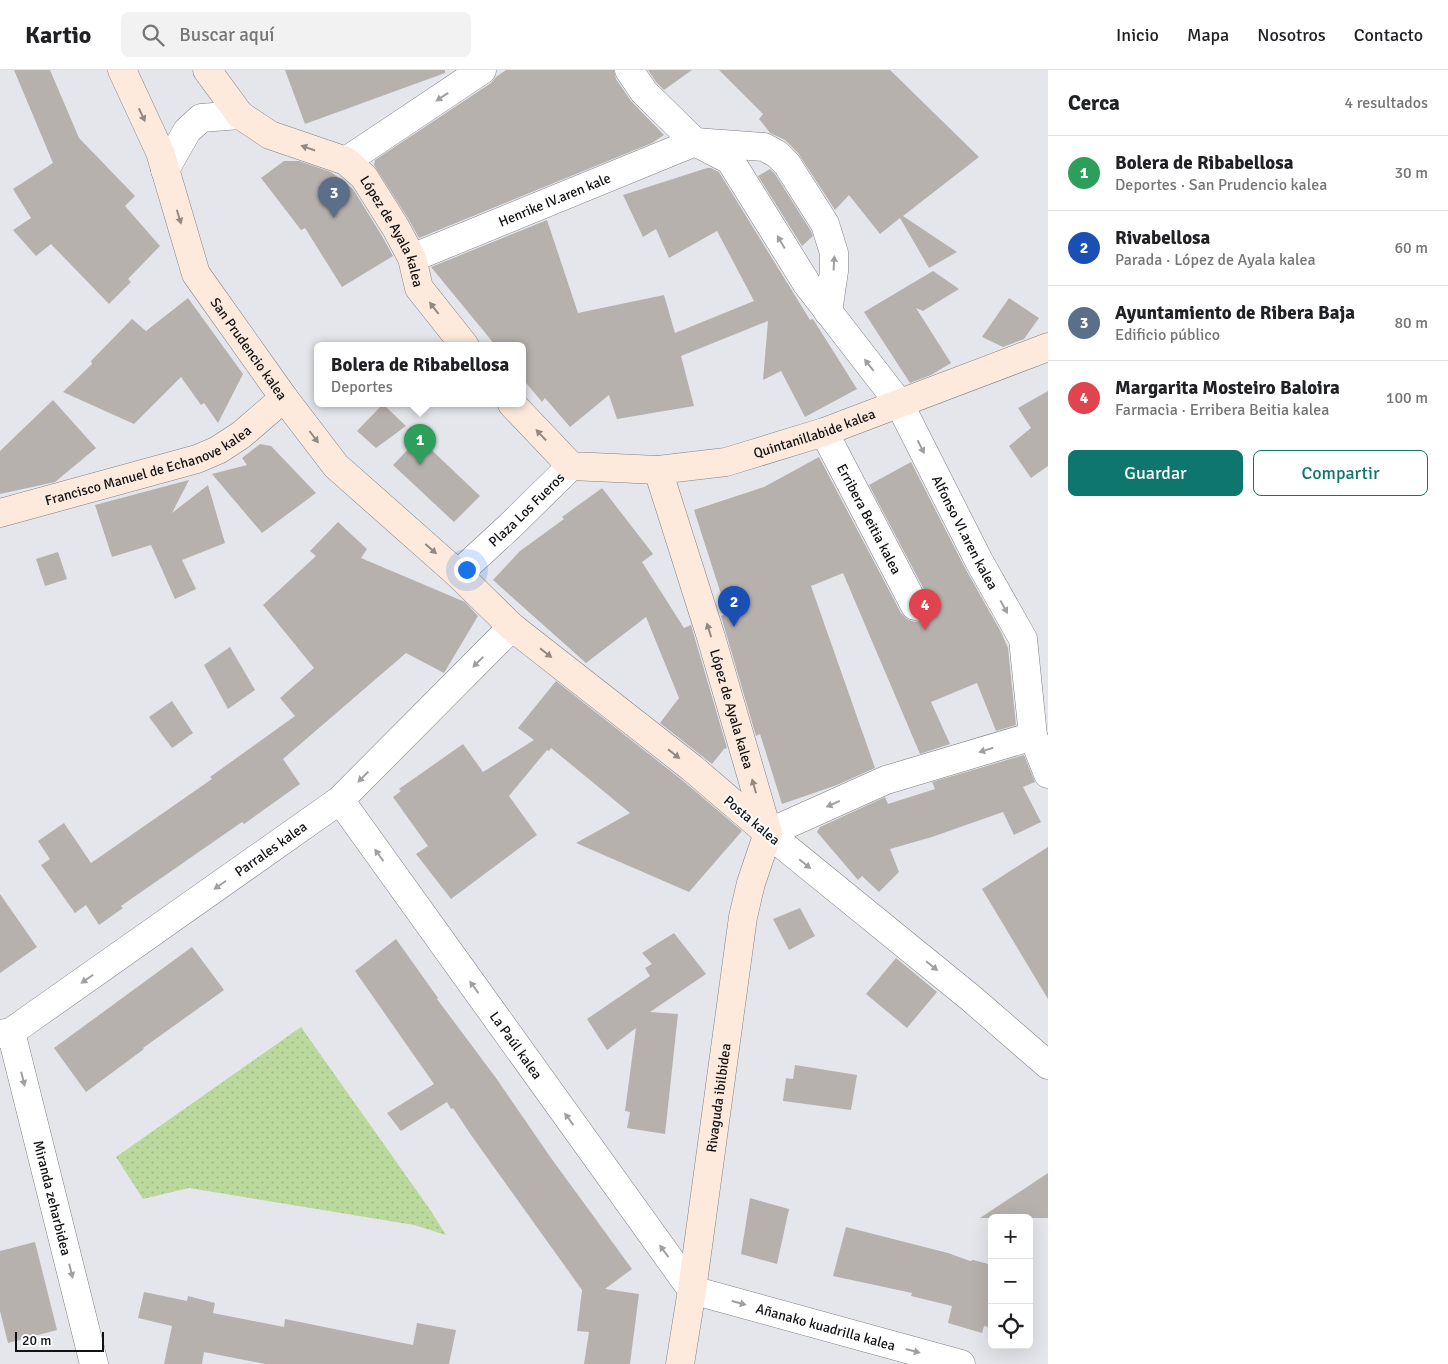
<!DOCTYPE html>
<html lang="es">
<meta charset="utf-8">
<style>
:root{--surface:#fff;--page:#f2f2f2;--text:#202124;--muted:#757577;--line:#e0e0e0;--accent:#0f766e}
body{margin:0;font-family:Signika,sans-serif;background:var(--page);color:var(--text)}
.controls{position:absolute;right:15px;bottom:15px;display:grid;overflow:hidden;border-radius:8px;box-shadow:0 5px 20px #0002}
.controls button{width:45px;height:45px;display:grid;place-items:center;padding:0;border:0;border-bottom:1px solid var(--line);background:var(--surface);color:var(--text);font:25px sans-serif}
.scale{position:absolute;left:15px;bottom:12px;width:89px;box-sizing:border-box;padding-left:5px;border:2px solid #111214;border-top:0;font-size:14px;line-height:18px;white-space:nowrap;color:#111214;-webkit-text-stroke:4px #fff;paint-order:stroke}
.you{position:absolute;left:466px;top:499px;width:18px;height:18px;margin:-12px;border:4px solid #fff;border-radius:50%;background:#1a73e8;box-shadow:0 0 0 8px #1a73e833}
.badge{display:grid;place-items:center;width:32px;height:32px;border-radius:50%;background:var(--accent);color:#fff;font-size:16px;font-weight:700}
.pin{position:absolute;translate:-50% -41px;filter:drop-shadow(0 1px 2px #0008)}
.pin::after{content:'';position:absolute;top:26px;width:18px;height:15px;background:inherit;clip-path:polygon(0 0,100% 0,50% 100%)}
.popup{position:absolute;left:314px;top:272px;width:212px;height:65px;box-sizing:border-box;display:grid;place-content:center;border-radius:8px;background:var(--surface);filter:drop-shadow(0 1px 4px #0005);font-size:16px;white-space:nowrap;color:var(--muted)}
.popup b{font-size:19px;color:var(--text)}
.popup::after{content:'';position:absolute;left:50%;top:100%;margin-left:-10px;border:10px solid transparent;border-top-color:var(--surface)}
.list{margin:0;padding:0;list-style:none}
h2{display:flex;justify-content:space-between;align-items:center;height:65px;margin:0;padding:0 20px;font-size:21px}
h2 small{font-size:16px;font-weight:400;color:var(--muted)}
.list li{display:grid;grid-template-columns:32px 1fr auto;gap:15px;align-items:center;box-sizing:border-box;height:75px;padding:0 20px;border-top:1px solid var(--line)}
.list b{display:block;font-size:19px;white-space:nowrap}
.list p{margin:0;font-size:16px;white-space:nowrap;color:var(--muted)}
.list em{font-size:16px;font-style:normal;color:var(--muted)}
.actions{display:flex;gap:10px;padding:15px 20px}
.actions a{flex:1;padding:11px 0;border:1px solid var(--accent);border-radius:8px;text-align:center;font-size:18px;color:var(--accent)}
.actions .main{background:var(--accent);color:#fff}
.icon{flex:none;width:28px;height:28px;fill:none;stroke:currentColor;stroke-width:2;stroke-linecap:round;stroke-linejoin:round}
.map{position:relative;flex:none;width:1048px;height:1294px;overflow:hidden}
header{display:flex;align-items:center;gap:30px;box-sizing:border-box;height:70px;padding:0 25px;background:var(--surface);border-bottom:1px solid var(--line)}
header strong{font-size:24px}
nav{display:flex;gap:28px;margin-inline-start:auto;font-size:18px}
.search{width:350px;height:45px;background:var(--page);display:flex;align-items:center;gap:12px;box-sizing:border-box;padding:0 18px;border-radius:8px;color:var(--muted);font-size:19px}
main{display:flex}
aside{flex:1;background:var(--surface)}
.map>svg:first-child{display:block}
.park{fill:url(#park-dots)}
.building{fill:#b7b1ae}
.lines{fill:none;stroke-linecap:round;stroke-linejoin:round}
.street-casing{stroke:#7f8085;stroke-width:29}
.secondary-casing{stroke:#7f8085;stroke-width:29}
.street{stroke:#fff;stroke-width:28}
.secondary{stroke:#fdeadc;stroke-width:28}
.oneway{fill:#a0a0a1}
.oneway2{fill:#938982}
.labels{text-anchor:middle;stroke-width:4;stroke-linejoin:round;paint-order:stroke}
.street-label{font-size:14px;fill:#111214;stroke:#fff}
</style>
<header>
<strong>Kartio</strong>
<div class="search"><svg class="icon" aria-label="search" viewBox="0 0 24 24"><circle cx="10" cy="10" r="6"/><path d="M15 15l6 6"/></svg>Buscar aquí</div>
<nav><a>Inicio</a><a>Mapa</a><a>Nosotros</a><a>Contacto</a></nav>
</header>
<main>
<div class="map">
<svg width="1048" height="1294" viewBox="0 0 1048 1294">
<defs>
<pattern id="park-dots" width="8" height="8" patternUnits="userSpaceOnUse" patternTransform="scale(1.25)"><rect width="8" height="8" fill="#bbd99c"/><path d="M2 2h.1M6 6h.1" fill="none" stroke="#a0b986" stroke-width="1.8" stroke-linecap="round"/></pattern>
</defs>
<rect width="100%" height="100%" fill="#e4e6ec"/>
<path class="park" d="M301,957L431,1141L446,1165L414,1155L189,1118L143,1129L116,1087Z"/>
<g class="building">
<path d="M14,0H50L79,68L135,126L125,136L160,176L128,209L131,212L109,234L51,174L36,186L13,160L31,148L13,119L53,93Z"/>
<path d="M285,0H445V3L305,54Z"/>
<path d="M506,0H614L616,9L631,31L664,65L652,73L419,168L409,150L374,95L375,90L491,13L496,7Z"/>
<path d="M648,0H692L664,20L656,12Z"/>
<path d="M719,0H890L979,87L903,146L957,182L929,198L900,148L880,164L849,125L835,140L798,83L785,70L770,63L759,49L763,44Z"/>
<path d="M284,91H299L331,102L353,119L382,166L393,186L342,217L305,158L301,160L261,108Z"/>
<path d="M707,98H711L719,102L810,250L813,249L857,319L805,347L781,301L763,310L768,251L681,286L694,336L617,349L609,325L570,357L545,328L542,332L522,308V276H496L431,197L547,150L578,243L664,225L675,263L754,231L717,161L669,188L656,159L643,167L623,125Z"/>
<path d="M770,99L775,104L811,161L813,166L802,176L758,106Z"/>
<path d="M933,201L959,219L923,241L916,238L951,293L931,305L910,313L864,242Z"/>
<path d="M188,228L243,304L218,353L204,333L201,335L181,307L134,354L63,322L92,294L91,291L132,249L146,261Z"/>
<path d="M1009,228L1039,248L1024,269L1003,277L982,267Z"/>
<path d="M1048,321V396L1031,408L1009,376L1031,358L1018,338Z"/>
<path d="M53,330L96,378L55,412L0,424V381Z"/>
<path d="M383,334L406,356L376,378L357,361Z"/>
<path d="M419,368L480,426L454,452L393,395Z"/>
<path d="M260,374L271,376L316,423L262,463L212,404L247,395L242,388Z"/>
<path d="M819,387L901,543L907,549L915,552L923,550L928,544L931,537L929,529L869,415L911,392L965,498L1001,562L1008,578L1016,655L996,661L977,613L931,632L950,674L920,684L843,503L811,516L875,698L837,715L782,734L760,664L756,666L721,546L727,543L694,440L764,417Z"/>
<path d="M189,410L172,443L208,415L225,473L182,490L196,519L175,529L151,475L112,487L95,435Z"/>
<path d="M602,418L653,484L642,492L684,558L691,555L727,678L724,679L712,694L660,653L679,628L646,547L586,593L493,510L520,481L564,449L562,447Z"/>
<path d="M338,452L367,479L361,488L465,532L478,546L444,603L406,583L283,689L300,714L244,754L242,752L121,836L123,838L99,855L86,835L75,843L41,795L50,789L38,771L64,753L91,793L212,709L210,707L295,646L280,628L314,598L263,535L316,486L310,481Z"/>
<path d="M58,482L67,509L45,516L36,489Z"/>
<path d="M230,577L255,620L228,639L204,595Z"/>
<path d="M556,611L682,710L742,761L689,822L576,773L630,743L551,678L549,681L547,680L509,726L537,765L451,829L416,784L428,776L393,727L401,721L399,719L463,674L483,702L534,670L518,658Z"/>
<path d="M172,631L193,663L172,678L149,647Z"/>
<path d="M1024,685L1035,712L1023,717L1041,752L1014,765L1003,742L932,767L890,779L899,802L879,822L862,806L858,810L817,762L820,757L885,727L888,734L935,719L932,712Z"/>
<path d="M1048,777V929L982,819Z"/>
<path d="M0,824L37,877L0,903Z"/>
<path d="M800,838L815,866L789,880L773,849Z"/>
<path d="M674,863L706,904L650,942L678,944L665,1064L627,1058L630,1042L625,1041L636,958L607,980L587,949L650,906L645,898L652,894L642,883Z"/>
<path d="M396,869L438,928L437,929L496,1008L551,1088L632,1199L605,1219L639,1224L630,1294H584L589,1262L577,1261L582,1220L471,1065L453,1038L451,1039L447,1032L401,1061L387,1043L434,1014L355,901Z"/>
<path d="M192,877L224,920L143,978L144,979L86,1022L54,978Z"/>
<path d="M896,888L937,922L907,958L866,924Z"/>
<path d="M795,995L857,1005L851,1040L783,1031L786,1008L793,1009Z"/>
<path d="M1048,1103V1148H980Z"/>
<path d="M750,1128L789,1139L777,1194L741,1184Z"/>
<path d="M846,1157L948,1183L970,1191L973,1190L992,1195V1258L984,1256L982,1263L948,1253L952,1236L911,1226L912,1223L833,1206Z"/>
<path d="M35,1172L57,1260L8,1273L0,1241V1181Z"/>
<path d="M144,1222L187,1231L188,1226L215,1233L213,1243L284,1257L285,1249L413,1275L417,1253L456,1260L449,1294H265L204,1282L202,1294H164L172,1256L138,1248Z"/>
</g>
<g class="lines">
<g class="street-casing">
<g id="street">
<path id="s1" d="M629,0L644,22L695,72L730,90L807,214L899,333L979,491L1023,569L1033,666L1048,704"/>
<path d="M346,91L482,0"/>
<path d="M165,100L187,61L201,48L240,45"/>
<path id="s2" d="M412,188L695,72L764,77L777,84L787,94L825,154L834,183V201L828,242"/>
<path id="s3" d="M824,362L915,536"/>
<path id="s4" d="M458,504L510,456L571,396"/>
<path d="M1033,666L886,710L768,763L972,929L1048,995"/>
<path id="s5" d="M340,730L692,1220L961,1294"/>
<path id="s6" d="M11,962L94,1294"/>
<path id="s7" d="M0,964L11,962L28,950L340,730L512,557"/>
</g>
</g>
<g class="secondary-casing">
<g id="secondary">
<path id="s8" d="M122,0L160,82L196,204L284,328L336,396L458,504L512,557L692,698L768,763"/>
<path id="s9" d="M207,0L240,45L270,65L346,91L364,107L396,158L412,188L419,218L465,276"/>
<path id="s10" d="M512,334L571,396L658,400L726,392L824,362L1048,277"/>
<path id="s11" d="M658,400L711,567L768,763"/>
<path id="s12" d="M0,443L197,389L218,380L241,365L284,328"/>
<path id="s13" d="M680,1294L692,1220L743,847L751,813L768,763"/>
</g>
</g>
<use href="#street" class="street"/>
<use href="#secondary" class="secondary"/>
</g>
<defs><path id="oneway-solid" d="M-6-.8H1V-3.2L6.5 0L1 3.2V.8H-6Z" transform="scale(1.25)"/></defs>
<g class="oneway">
<use href="#oneway-solid" transform="translate(442 27) rotate(146)"/>
<use href="#oneway-solid" transform="translate(781 172) rotate(-121)"/>
<use href="#oneway-solid" transform="translate(834 193) rotate(-87)"/>
<use href="#oneway-solid" transform="translate(869 295) rotate(-128)"/>
<use href="#oneway-solid" transform="translate(921 377) rotate(63)"/>
<use href="#oneway-solid" transform="translate(1004 537) rotate(61)"/>
<use href="#oneway-solid" transform="translate(478 592) rotate(135)"/>
<use href="#oneway-solid" transform="translate(986 680) rotate(163)"/>
<use href="#oneway-solid" transform="translate(363 707) rotate(135)"/>
<use href="#oneway-solid" transform="translate(833 734) rotate(156)"/>
<use href="#oneway-solid" transform="translate(379 785) rotate(-126)"/>
<use href="#oneway-solid" transform="translate(805 794) rotate(39)"/>
<use href="#oneway-solid" transform="translate(220 815) rotate(145)"/>
<use href="#oneway-solid" transform="translate(932 896) rotate(39)"/>
<use href="#oneway-solid" transform="translate(87 909) rotate(145)"/>
<use href="#oneway-solid" transform="translate(474 917) rotate(-126)"/>
<use href="#oneway-solid" transform="translate(23 1009) rotate(76)"/>
<use href="#oneway-solid" transform="translate(569 1049) rotate(-126)"/>
<use href="#oneway-solid" transform="translate(664 1181) rotate(-126)"/>
<use href="#oneway-solid" transform="translate(71 1201) rotate(76)"/>
<use href="#oneway-solid" transform="translate(739 1233) rotate(15)"/>
<use href="#oneway-solid" transform="translate(913 1281) rotate(15)"/>
</g>
<g class="oneway2">
<use href="#oneway-solid" transform="translate(142 45) rotate(65)"/>
<use href="#oneway-solid" transform="translate(308 78) rotate(-161)"/>
<use href="#oneway-solid" transform="translate(179 147) rotate(73)"/>
<use href="#oneway-solid" transform="translate(434 238) rotate(-128)"/>
<use href="#oneway-solid" transform="translate(541 365) rotate(-133)"/>
<use href="#oneway-solid" transform="translate(314 367) rotate(53)"/>
<use href="#oneway-solid" transform="translate(431 479) rotate(41)"/>
<use href="#oneway-solid" transform="translate(709 560) rotate(-107)"/>
<use href="#oneway-solid" transform="translate(546 583) rotate(38)"/>
<use href="#oneway-solid" transform="translate(674 684) rotate(38)"/>
<use href="#oneway-solid" transform="translate(754 716) rotate(-106)"/>
</g>
<g class="labels">
<g class="street-label">
<text dy="5" stroke="none"><textPath href="#s2" startOffset="154">Henrike IV.aren kale</textPath></text>
<text dy="5" stroke="none"><textPath href="#s9" startOffset="258">López de Ayala kalea</textPath></text>
<text dy="5" stroke="none"><textPath href="#s8" startOffset="309">San Prudencio kalea</textPath></text>
<text dy="5" stroke="none"><textPath href="#s10" startOffset="334">Quintanillabide kalea</textPath></text>
<text dy="5" stroke="none"><textPath href="#s12" startOffset="156">Francisco Manuel de Echanove kalea</textPath></text>
<text dy="5" stroke="none"><textPath href="#s4" startOffset="94">Plaza Los Fueros</textPath></text>
<text dy="5" stroke="none"><textPath href="#s3" startOffset="98">Erribera Beitia kalea</textPath></text>
<text dy="5" stroke="none"><textPath href="#s1" startOffset="579">Alfonso VI.aren kalea</textPath></text>
<text dy="5" stroke="none"><textPath href="#s11" startOffset="250">López de Ayala kalea</textPath></text>
<text transform="translate(752 750) rotate(40)" y="5">Posta kalea</text>
<text dy="5" stroke="none"><textPath href="#s7" startOffset="329">Parrales kalea</textPath></text>
<text dy="5" stroke="none"><textPath href="#s5" startOffset="302">La Paúl kalea</textPath></text>
<text dy="5" stroke="none"><textPath href="#s13" startOffset="269">Rivaguda ibilbidea</textPath></text>
<text dy="5" stroke="none"><textPath href="#s6" startOffset="171">Miranda zeharbidea</textPath></text>
<text dy="5" stroke="none"><textPath href="#s5" startOffset="742">Añanako kuadrilla kalea</textPath></text>
</g>
</g>
</svg>
<div class="controls">
<button>+</button>
<button>−</button>
<button><svg class="icon" aria-label="locate" viewBox="0 0 24 24"><circle cx="12" cy="12" r="6"/><path d="M12 2v4M12 18v4M2 12h4M18 12h4"/></svg></button>
</div>
<div class="scale">20 m</div>
<div class="you"></div>
<div class="pin badge" style="left:420px;top:395px;background:#2e9e5b">1</div>
<div class="popup"><b>Bolera de Ribabellosa</b>Deportes</div>
<div class="pin badge" style="left:734px;top:557px;background:#1a4fb4">2</div>
<div class="pin badge" style="left:334px;top:148px;background:#5c6f8a">3</div>
<div class="pin badge" style="left:925px;top:560px;background:#e0444e">4</div>
</div>
<aside>
<h2>Cerca<small>4 resultados</small></h2>
<ul class="list">
<li><span class="badge" style="background:#2e9e5b">1</span><div><b>Bolera de Ribabellosa</b><p>Deportes · San Prudencio kalea</p></div><em>30 m</em></li>
<li><span class="badge" style="background:#1a4fb4">2</span><div><b>Rivabellosa</b><p>Parada · López de Ayala kalea</p></div><em>60 m</em></li>
<li><span class="badge" style="background:#5c6f8a">3</span><div><b>Ayuntamiento de Ribera Baja</b><p>Edificio público</p></div><em>80 m</em></li>
<li><span class="badge" style="background:#e0444e">4</span><div><b>Margarita Mosteiro Baloira</b><p>Farmacia · Erribera Beitia kalea</p></div><em>100 m</em></li>
</ul>
<div class="actions"><a class="main">Guardar</a><a>Compartir</a></div>
</aside>
</main>
